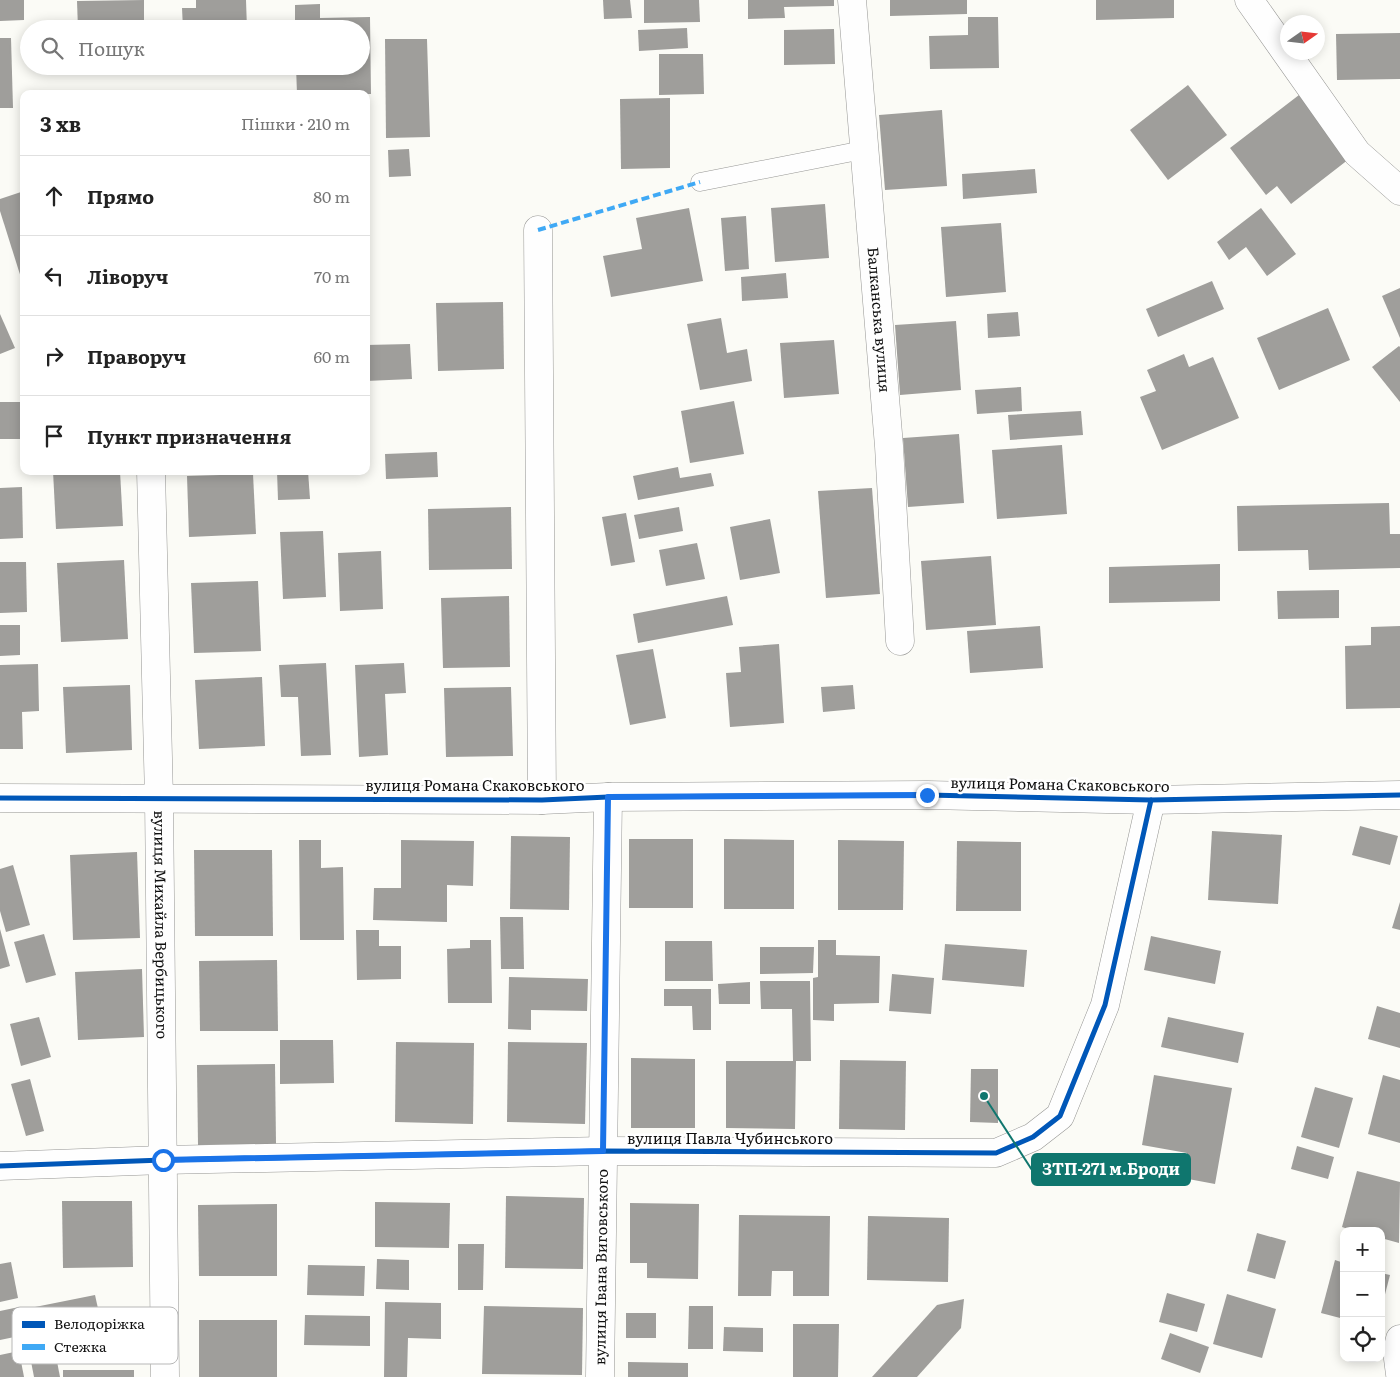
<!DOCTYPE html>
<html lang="uk">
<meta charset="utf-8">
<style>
:root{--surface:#fff;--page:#f6f6f6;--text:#222;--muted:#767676;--line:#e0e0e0}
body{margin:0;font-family:Literata,serif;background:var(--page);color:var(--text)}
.controls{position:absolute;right:15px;bottom:15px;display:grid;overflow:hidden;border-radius:10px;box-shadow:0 2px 12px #0003}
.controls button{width:45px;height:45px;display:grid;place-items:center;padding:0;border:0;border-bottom:1px solid var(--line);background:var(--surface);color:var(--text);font:25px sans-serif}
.compass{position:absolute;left:1280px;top:15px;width:45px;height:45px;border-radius:50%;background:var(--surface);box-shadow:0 2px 12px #0003;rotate:76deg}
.stop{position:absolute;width:15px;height:15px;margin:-11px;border:4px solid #1a73e8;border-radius:50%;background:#fff}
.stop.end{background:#1a73e8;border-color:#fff;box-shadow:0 1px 5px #0008}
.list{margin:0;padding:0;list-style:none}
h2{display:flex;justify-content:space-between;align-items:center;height:65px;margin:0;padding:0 20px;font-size:21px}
h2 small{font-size:16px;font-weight:400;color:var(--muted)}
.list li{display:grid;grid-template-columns:32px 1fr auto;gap:15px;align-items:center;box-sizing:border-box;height:80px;padding:0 20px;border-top:1px solid var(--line)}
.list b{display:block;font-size:19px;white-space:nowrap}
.list em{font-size:16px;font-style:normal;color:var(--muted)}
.icon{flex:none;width:28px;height:28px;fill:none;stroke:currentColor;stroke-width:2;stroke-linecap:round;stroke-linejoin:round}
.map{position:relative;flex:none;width:1400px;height:1377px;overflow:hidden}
.search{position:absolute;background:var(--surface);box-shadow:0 2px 12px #0003;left:20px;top:20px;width:350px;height:55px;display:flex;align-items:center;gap:12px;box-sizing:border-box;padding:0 18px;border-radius:28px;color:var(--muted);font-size:19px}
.panel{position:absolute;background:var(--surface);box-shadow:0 2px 12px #0003;left:20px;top:90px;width:350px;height:385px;border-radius:10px}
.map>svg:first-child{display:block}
.building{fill:#9f9e9b}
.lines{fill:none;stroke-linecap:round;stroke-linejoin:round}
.lane-casing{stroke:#969694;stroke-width:19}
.street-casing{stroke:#969694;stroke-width:29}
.lane{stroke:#fefefe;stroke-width:18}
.street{stroke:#fefefe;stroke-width:28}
.quiet{stroke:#3fa9f5;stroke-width:4;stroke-dasharray:8 4;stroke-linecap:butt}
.cycleway-casing{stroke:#fff;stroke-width:8}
.cycleway{stroke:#0057b8;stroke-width:5}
.route{stroke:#1a73e8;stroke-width:6}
.labels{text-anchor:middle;stroke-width:5;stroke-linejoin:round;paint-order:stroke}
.street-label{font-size:15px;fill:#101010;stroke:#fff}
.key{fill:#fff;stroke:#b7b7b7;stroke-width:1}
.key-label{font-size:14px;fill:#101010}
.leader{fill:none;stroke:#0f766e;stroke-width:2}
.callout-dot{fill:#0f766e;stroke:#fff;stroke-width:2}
.callout{fill:#0f766e;stroke:#0f766e;stroke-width:2}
.callout-label{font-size:16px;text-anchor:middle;font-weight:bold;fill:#fff}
</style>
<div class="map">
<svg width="1400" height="1377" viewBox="0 0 1400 1377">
<rect width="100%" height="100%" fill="#fbfbf6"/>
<g class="building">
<path d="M0,0H24V20L0,21Z"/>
<path d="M144,0V29H78L77,1Z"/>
<path d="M196,0H246L247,29H183L182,8H196Z"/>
<path d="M603,0H630L632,18L604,19Z"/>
<path d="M644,0H699L700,22L644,23Z"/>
<path d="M748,0H834V6L784,7L785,18L748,19Z"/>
<path d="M890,0H967V14L890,16Z"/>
<path d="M1096,0H1174V18L1096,20Z"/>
<path d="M320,4V18L370,17L371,94H297L296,66H361V29H295V5Z"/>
<path d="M968,17H998L999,68L930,69L929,36L968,35Z"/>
<path d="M687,28L688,48L639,51L638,30Z"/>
<path d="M834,29L835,64L784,65V30Z"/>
<path d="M1400,33V79L1337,80L1336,34Z"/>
<path d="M0,38H11L13,108H0Z"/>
<path d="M385,39H427L430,137L386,138Z"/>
<path d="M659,54H703L704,94L659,95Z"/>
<path d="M1188,85L1227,135L1168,180L1130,130Z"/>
<path d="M276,91V94H247V92Z"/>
<path d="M1299,95L1349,159L1291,204L1277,186L1266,195L1230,148Z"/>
<path d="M670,98V168L621,169L620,99Z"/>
<path d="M942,110L947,186L885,190L879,115Z"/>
<path d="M409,149L411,176L389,177L388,150Z"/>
<path d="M1035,169L1037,193L963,199L962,174Z"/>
<path d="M24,191V284H23L0,211V199Z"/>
<path d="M825,204L829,258L775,262L771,208Z"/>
<path d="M689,208L703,281L611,297L603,256L642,249L636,218Z"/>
<path d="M1261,208L1296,254L1267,276L1246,247L1229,260L1217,242Z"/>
<path d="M746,216L749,269L725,271L721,218Z"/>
<path d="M1001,223L1006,292L946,297L941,227Z"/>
<path d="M786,273L788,298L742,301L741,277Z"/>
<path d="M1212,281L1224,309L1158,337L1146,309Z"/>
<path d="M1400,288V338L1382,296Z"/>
<path d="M503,302L504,369L438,371L436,303Z"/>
<path d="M1328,308L1350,360L1279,390L1257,338Z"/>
<path d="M1018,312L1020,336L988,338L987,314Z"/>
<path d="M0,314L15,348L0,354Z"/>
<path d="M721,318L727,353L747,349L752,381L700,390L687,324Z"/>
<path d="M956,321L961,390L900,395L895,325Z"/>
<path d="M834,340L839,394L784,398L780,343Z"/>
<path d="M410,344L412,379L366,381V345Z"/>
<path d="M1399,346L1400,347V402L1372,367Z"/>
<path d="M1184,354L1189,367L1213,357L1239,418L1162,450L1140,397L1156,391L1147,370Z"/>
<path d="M1021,387L1022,411L977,414L975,390Z"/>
<path d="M734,401L744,454L690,463L681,411Z"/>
<rect x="0" y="402" width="24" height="37"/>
<path d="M1081,411L1083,435L1010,440L1008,415Z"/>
<path d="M959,434L964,503L908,507L903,438Z"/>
<path d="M1062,445L1067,514L997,519L992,450Z"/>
<path d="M437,452L438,477L386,479L385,454Z"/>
<path d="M678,467L680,478L711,473L714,486L638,500L633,476Z"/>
<path d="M53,471H120L123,526L56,529Z"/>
<path d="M277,471H308L310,499L278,500Z"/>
<path d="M253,474L256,534L189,537L187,476Z"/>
<path d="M22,487L23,538L0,539V488Z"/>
<path d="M872,488L880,594L826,598L818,491Z"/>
<path d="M1389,503L1390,534H1400V568L1309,570L1308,550L1238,551L1237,506Z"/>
<path d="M511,507L512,569L429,570L428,509Z"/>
<path d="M679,507L683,531L639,539L634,515Z"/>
<path d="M626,513L635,562L611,566L602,517Z"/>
<path d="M770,519L780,573L740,580L730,527Z"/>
<path d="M323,531L326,597L283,599L280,532Z"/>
<path d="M697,543L705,579L666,586L659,550Z"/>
<path d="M381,551L383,609L340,611L338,553Z"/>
<path d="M991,556L996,625L926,630L921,561Z"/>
<path d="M124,560L128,639L61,642L57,563Z"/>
<path d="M0,562H26L27,612L0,613Z"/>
<path d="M1220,564V601L1109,603V567Z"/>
<path d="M258,581L261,651L194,653L191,583Z"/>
<path d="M1339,590V618L1278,619L1277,591Z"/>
<path d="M509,596L510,667L443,668L441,598Z"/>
<path d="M727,596L733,625L638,643L633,614Z"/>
<path d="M0,625H20V655L0,656Z"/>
<path d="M1040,626L1043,668L970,673L967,631Z"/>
<path d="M1400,626V708L1346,709L1345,646L1371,645V627Z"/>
<path d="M779,644L784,723L730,727L726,673L741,672L739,647Z"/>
<path d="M653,649L666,718L630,725L616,655Z"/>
<path d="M326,663L331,755L301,756L298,697H281L279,665Z"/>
<path d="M404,663L406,693L385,694L388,755L359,757L355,665Z"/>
<path d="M38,664L39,711L22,712L23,749H0V665Z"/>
<path d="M262,677L265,746L199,749L195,680Z"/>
<path d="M130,685L132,750L66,753L63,687Z"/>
<path d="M853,685L855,709L823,712L821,687Z"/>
<path d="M511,687L513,756L446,757L444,688Z"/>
<path d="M1360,826L1398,836L1390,865L1352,855Z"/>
<path d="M1212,831L1282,835L1278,904L1208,900Z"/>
<path d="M511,836L570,837L569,910L510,909Z"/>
<rect x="629" y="839" width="64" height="69"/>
<path d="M724,839L794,840V909H724Z"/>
<path d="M299,840H321V868L343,867L344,940H300Z"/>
<path d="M401,840L474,841L473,886L447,885V922L373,920L374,888H401Z"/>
<path d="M838,840L904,841L903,910H838Z"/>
<path d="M957,841L1021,842V911H956Z"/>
<path d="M194,850H272L273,936H195Z"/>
<path d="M137,852L140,938L73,940L70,855Z"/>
<path d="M13,865L30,925L6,932L0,911V869Z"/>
<path d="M1400,902V930L1392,928Z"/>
<path d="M500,917H523L524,969H501Z"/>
<path d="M0,929L10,966L0,969Z"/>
<path d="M356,930H379V946H401V979L357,980Z"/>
<path d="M44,934L56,975L26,983L14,942Z"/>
<path d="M1151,936L1221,951L1215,984L1144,970Z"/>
<path d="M470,940H491L492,1003H448L447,949L470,948Z"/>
<path d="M818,940H836V955L880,956L879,1003L834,1004V1021L813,1020V978L818,977Z"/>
<path d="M665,941H712L713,981H665Z"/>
<path d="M945,944L1027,950L1024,987L942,980Z"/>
<path d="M760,947H814L813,973L760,974Z"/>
<path d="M277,960L278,1031H200L199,961Z"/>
<path d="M142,969L144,1037L78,1040L75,972Z"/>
<path d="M892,974L934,978L931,1014L889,1011Z"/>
<path d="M509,977L588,979L587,1011L531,1010V1030L508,1029Z"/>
<path d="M760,981H810L811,1061H796L795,1129L726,1128V1061H793L792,1009H761Z"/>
<path d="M750,982V1004H719L718,984Z"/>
<path d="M664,989H711V1030H693L692,1006H664Z"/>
<path d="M1377,1006L1400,1013V1048L1368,1039Z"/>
<path d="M39,1017L51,1057L21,1066L10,1024Z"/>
<path d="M1168,1017L1244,1033L1238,1063L1161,1047Z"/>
<path d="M280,1040H333L334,1083L280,1084Z"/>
<path d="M396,1042L474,1043L473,1124L395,1122Z"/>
<path d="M508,1042L587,1043L585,1124L507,1122Z"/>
<path d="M631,1058L695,1059V1128H631Z"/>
<path d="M840,1060L906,1061L905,1130L839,1129Z"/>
<path d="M275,1064L276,1144L198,1145L197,1065Z"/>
<path d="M971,1069H998V1123L970,1122Z"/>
<path d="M1154,1075L1232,1088L1215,1184L1183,1178L1187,1153L1142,1145Z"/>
<path d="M1383,1075L1400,1080V1143L1368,1134Z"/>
<path d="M30,1079L44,1131L26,1136L11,1084Z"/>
<path d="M1315,1087L1353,1098L1339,1148L1301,1137Z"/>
<path d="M1297,1146L1334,1157L1328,1179L1291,1169Z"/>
<path d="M1357,1171L1400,1182L1399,1243L1381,1238V1231H1354L1342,1227Z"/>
<path d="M506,1196L584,1198L583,1269L505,1268Z"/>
<path d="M62,1201H132L133,1267L63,1268Z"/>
<path d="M375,1202L450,1203L449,1248L375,1247Z"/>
<path d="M630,1203L699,1204L698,1279L647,1278V1263H630Z"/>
<path d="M277,1204V1276H199L198,1205Z"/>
<path d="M739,1215L830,1216L829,1296H793V1271H772L771,1296H738Z"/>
<path d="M868,1216L949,1218L948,1282L867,1280Z"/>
<path d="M1257,1233L1286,1241L1275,1279L1247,1271Z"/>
<path d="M458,1244H484L483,1290H458Z"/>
<path d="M377,1259L409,1260V1290L376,1289Z"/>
<path d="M1335,1260L1344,1263V1319L1321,1313Z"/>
<path d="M11,1262L18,1298L0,1302V1264Z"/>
<path d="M308,1265L365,1266L364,1296L307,1295Z"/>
<path d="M1381,1273L1390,1275L1382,1306H1381Z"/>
<path d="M1167,1293L1205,1304L1197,1332L1159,1322Z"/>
<path d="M1227,1294L1276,1309L1262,1358L1213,1344Z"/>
<path d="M95,1295L101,1322L35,1335L30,1308Z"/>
<path d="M964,1299L961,1328L917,1377H872L937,1305Z"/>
<path d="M385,1302L441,1303V1339L408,1338L407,1377H384Z"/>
<path d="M484,1306L583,1308L582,1375L482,1374Z"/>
<path d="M689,1306H713V1349H688Z"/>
<path d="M19,1307L24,1335L0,1340V1311Z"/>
<rect x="626" y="1313" width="30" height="25"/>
<path d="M305,1315L370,1316V1346L304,1345Z"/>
<rect x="199" y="1320" width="78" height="57"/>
<path d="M793,1324H839L838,1377H793Z"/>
<path d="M724,1327L763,1328V1352L723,1351Z"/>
<path d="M1170,1333L1209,1347L1200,1373L1161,1359Z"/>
<path d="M54,1346L60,1377H34L29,1351Z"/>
<path d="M19,1351L24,1377H0V1355Z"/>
<path d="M628,1362L688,1363V1377H628Z"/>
<rect x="63" y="1370" width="71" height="7"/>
</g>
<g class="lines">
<g class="lane-casing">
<path id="lane" d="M700,182L863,150"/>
</g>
<g class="street-casing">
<g id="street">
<path id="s1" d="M852,0L889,446L900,641"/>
<path d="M1249,0L1357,153L1400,191"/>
<path d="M538,230L542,800"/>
<path id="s2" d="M151,471L159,799L165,1377"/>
<path d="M0,798L542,800L608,797L927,795L1151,800L1400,795"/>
<path d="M0,1166L163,1160L603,1151L996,1153L1033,1137L1060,1116L1105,1005L1151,800"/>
<path d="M1400,1339L1397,1351L1400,1374"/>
<path id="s3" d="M600,1377L608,797"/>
</g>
</g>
<use href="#lane" class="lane"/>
<use href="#street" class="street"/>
<path class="quiet" d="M538,230L700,182"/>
<g class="cycleway-casing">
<g id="cycleway">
<path d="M0,798L542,800L608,797L927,795L1151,800L1400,795"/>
<path d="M0,1166L163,1160L603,1151L996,1153L1033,1137L1060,1116L1105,1005L1151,800"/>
</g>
</g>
<use href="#cycleway" class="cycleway"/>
</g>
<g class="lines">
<path class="route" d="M163,1160L603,1151L608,797L927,795"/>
</g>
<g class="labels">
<g class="street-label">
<text dy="5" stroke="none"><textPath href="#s1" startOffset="321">Балканська вулиця</textPath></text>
<text transform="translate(1060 785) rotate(1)" y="5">вулиця Романа Скаковського</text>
<text x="475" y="791">вулиця Романа Скаковського</text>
<text dy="5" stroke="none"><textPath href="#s2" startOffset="454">вулиця Михайла Вербицького</textPath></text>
<text x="730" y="1144">вулиця Павла Чубинського</text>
<text dy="5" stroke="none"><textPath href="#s3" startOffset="110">вулиця Івана Виговського</textPath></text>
</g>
</g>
<rect x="12" y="1307" width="166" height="57" rx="8" class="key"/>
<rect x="22" y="1321" width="23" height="7" fill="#0057b8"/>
<rect x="22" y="1344" width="23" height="6" fill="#3fa9f5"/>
<g class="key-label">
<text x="54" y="1329">Велодоріжка</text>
<text x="54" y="1352">Стежка</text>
</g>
<path class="leader" d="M984 1096L1032 1170"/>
<circle class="callout-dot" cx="984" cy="1096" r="5"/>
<rect class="callout" x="1032" y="1154" width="158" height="31" rx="5"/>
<g class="callout-label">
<text x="1111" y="1175">ЗТП-271 м.Броди</text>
</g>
</svg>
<div class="controls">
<button>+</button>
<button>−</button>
<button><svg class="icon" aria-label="locate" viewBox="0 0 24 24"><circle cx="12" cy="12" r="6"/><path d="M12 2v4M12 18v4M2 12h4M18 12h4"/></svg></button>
</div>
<svg class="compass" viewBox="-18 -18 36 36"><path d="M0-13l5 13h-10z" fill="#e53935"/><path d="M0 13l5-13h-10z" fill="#767676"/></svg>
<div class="stop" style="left:163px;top:1160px"></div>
<div class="stop end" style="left:927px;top:795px"></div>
<div class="search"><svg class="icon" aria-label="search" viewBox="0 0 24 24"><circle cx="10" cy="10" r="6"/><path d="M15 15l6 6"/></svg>Пошук</div>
<section class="panel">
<h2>3 хв<small>Пішки · 210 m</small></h2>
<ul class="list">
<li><svg class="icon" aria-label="ahead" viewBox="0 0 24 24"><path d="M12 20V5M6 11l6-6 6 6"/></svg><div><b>Прямо</b></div><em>80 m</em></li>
<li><svg class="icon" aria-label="left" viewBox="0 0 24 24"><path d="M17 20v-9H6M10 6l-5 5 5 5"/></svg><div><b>Ліворуч</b></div><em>70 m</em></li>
<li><svg class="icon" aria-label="right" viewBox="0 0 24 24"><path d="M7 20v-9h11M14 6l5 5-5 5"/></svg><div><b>Праворуч</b></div><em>60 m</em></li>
<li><svg class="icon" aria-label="arrive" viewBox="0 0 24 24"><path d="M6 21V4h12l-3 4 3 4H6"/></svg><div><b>Пункт призначення</b></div></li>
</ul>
</section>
</div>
